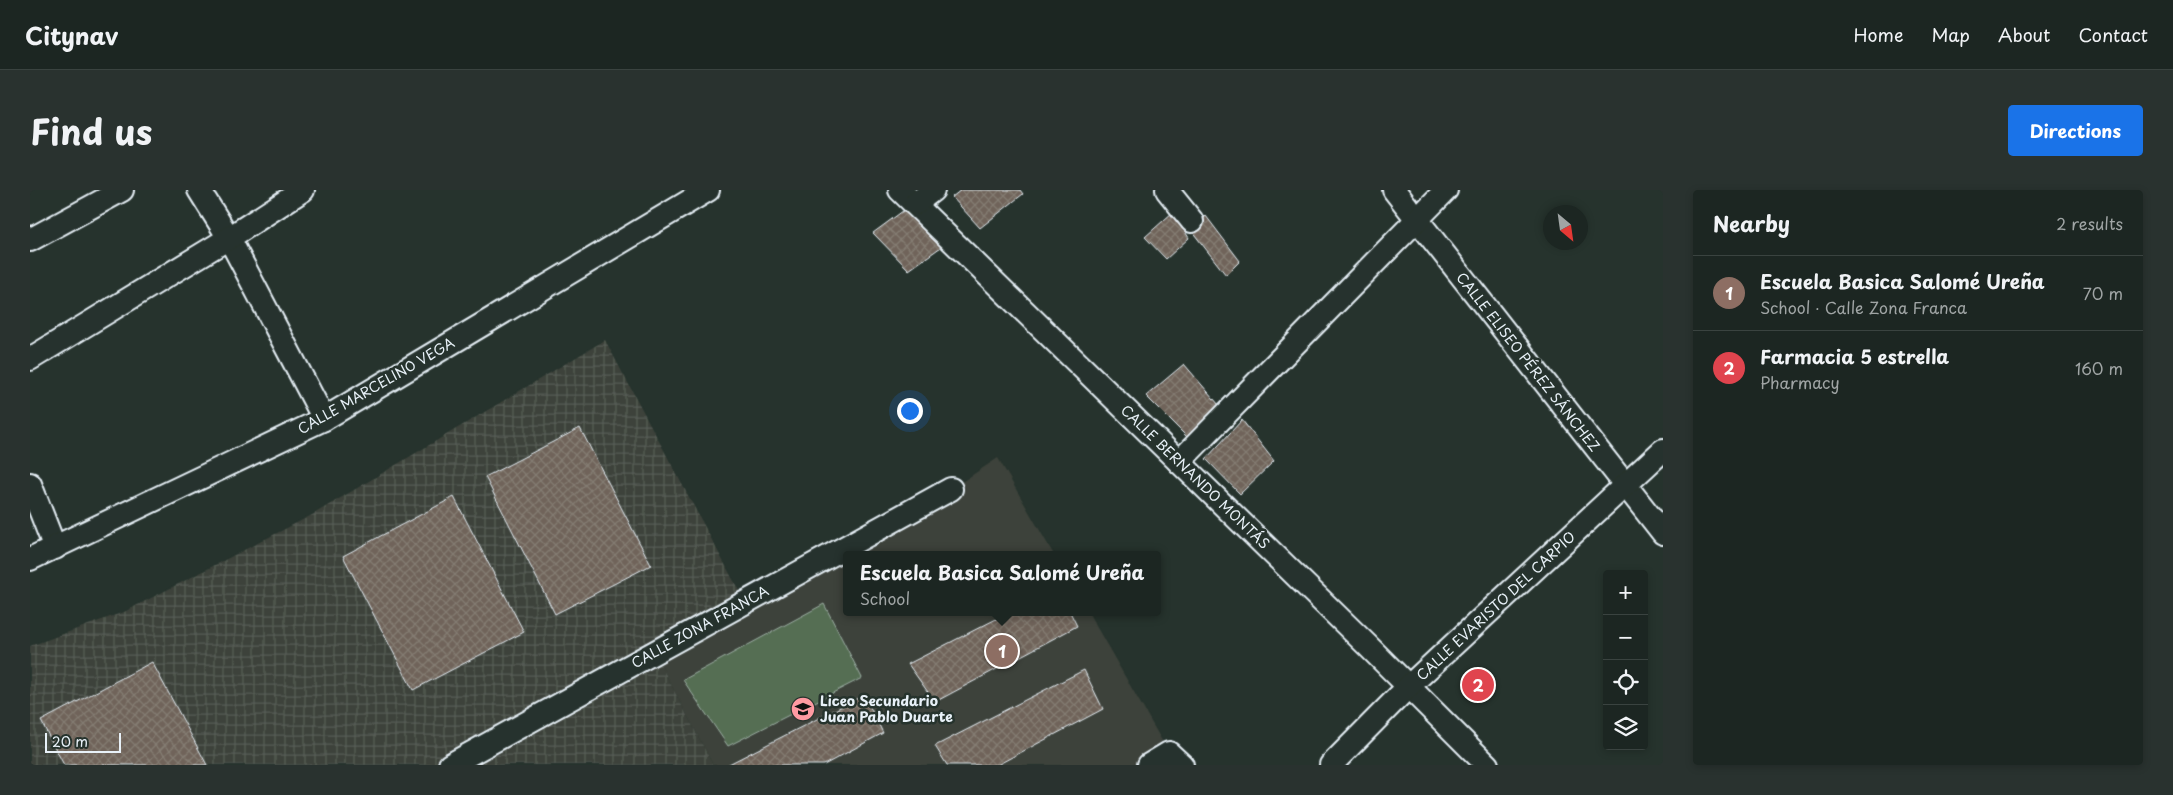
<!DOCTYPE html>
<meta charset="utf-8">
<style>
:root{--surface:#1c2622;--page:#29322f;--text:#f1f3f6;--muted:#a0a5a5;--line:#3a4340;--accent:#1a73e8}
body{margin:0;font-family:"Playpen Sans",sans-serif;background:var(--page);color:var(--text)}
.controls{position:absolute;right:15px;bottom:15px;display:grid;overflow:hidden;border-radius:5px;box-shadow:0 2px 8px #0003}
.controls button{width:45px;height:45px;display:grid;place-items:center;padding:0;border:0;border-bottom:1px solid var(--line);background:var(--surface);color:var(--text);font:25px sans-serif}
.compass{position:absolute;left:1513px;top:15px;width:45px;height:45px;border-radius:50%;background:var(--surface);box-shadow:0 2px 8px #0003;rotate:151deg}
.scale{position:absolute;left:15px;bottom:12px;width:76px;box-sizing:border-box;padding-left:5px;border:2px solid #e8f1f8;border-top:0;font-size:14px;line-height:18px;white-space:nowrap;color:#e8f1f8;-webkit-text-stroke:4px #26332d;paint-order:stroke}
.you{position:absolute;left:879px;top:220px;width:18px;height:18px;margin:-12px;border:4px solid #fff;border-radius:50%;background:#1a73e8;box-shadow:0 0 0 8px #1a73e833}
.badge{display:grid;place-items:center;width:32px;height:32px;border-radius:50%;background:var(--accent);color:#fff;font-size:16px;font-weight:700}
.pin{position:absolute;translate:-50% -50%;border:2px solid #fff;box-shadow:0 1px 5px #0006}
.popup{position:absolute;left:813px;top:361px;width:318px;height:65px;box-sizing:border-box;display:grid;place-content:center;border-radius:5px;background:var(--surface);filter:drop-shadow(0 1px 4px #0005);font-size:16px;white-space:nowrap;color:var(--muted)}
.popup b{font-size:19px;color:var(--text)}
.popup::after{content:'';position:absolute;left:50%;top:100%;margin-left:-10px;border:10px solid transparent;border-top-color:var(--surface)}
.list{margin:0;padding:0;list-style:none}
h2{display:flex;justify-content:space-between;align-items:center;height:65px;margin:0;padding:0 20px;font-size:21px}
h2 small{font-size:16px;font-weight:400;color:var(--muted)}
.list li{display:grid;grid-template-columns:32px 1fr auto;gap:15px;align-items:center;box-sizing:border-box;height:75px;padding:0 20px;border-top:1px solid var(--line)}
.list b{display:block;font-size:19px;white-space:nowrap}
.list p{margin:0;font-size:16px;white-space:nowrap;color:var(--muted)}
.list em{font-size:16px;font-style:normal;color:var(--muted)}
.icon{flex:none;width:28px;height:28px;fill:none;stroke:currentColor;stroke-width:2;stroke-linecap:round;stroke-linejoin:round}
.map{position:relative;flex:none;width:1633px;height:575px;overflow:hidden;border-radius:5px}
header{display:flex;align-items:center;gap:30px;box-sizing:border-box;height:70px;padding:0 25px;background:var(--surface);border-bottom:1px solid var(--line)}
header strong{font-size:24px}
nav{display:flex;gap:28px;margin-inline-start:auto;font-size:18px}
.intro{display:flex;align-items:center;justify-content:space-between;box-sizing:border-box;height:120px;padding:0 30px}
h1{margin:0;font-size:35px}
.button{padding:12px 22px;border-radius:5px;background:var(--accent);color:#fff;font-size:18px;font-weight:700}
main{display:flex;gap:30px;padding:0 30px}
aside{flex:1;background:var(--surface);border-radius:5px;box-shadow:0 2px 8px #0003}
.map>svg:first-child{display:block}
.built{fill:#3c423a}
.industrial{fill:url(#industrial-grid)}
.green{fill:#556e53;stroke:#9eb0a6}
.building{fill:url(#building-cross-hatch);stroke:#e8f1f8}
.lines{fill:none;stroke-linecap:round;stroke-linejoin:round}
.street-casing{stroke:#e8f1f8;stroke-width:26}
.street{stroke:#26332d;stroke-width:22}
.labels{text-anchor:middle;stroke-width:5;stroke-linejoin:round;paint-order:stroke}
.street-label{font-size:14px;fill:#e8f1f8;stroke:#26332d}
.poi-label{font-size:14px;font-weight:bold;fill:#e8f1f8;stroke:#26332d;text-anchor:start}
</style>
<header>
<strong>Citynav</strong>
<nav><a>Home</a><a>Map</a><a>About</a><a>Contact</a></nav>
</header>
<div class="intro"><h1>Find us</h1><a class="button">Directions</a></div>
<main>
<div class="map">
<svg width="1633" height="575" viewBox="0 0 1633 575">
<defs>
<pattern id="industrial-grid" width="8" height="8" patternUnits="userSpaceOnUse" patternTransform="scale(1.25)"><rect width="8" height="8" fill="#3c423a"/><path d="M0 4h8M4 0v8" fill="none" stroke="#585e57"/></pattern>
<pattern id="building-cross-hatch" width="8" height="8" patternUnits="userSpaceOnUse" patternTransform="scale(1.25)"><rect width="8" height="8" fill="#6f645a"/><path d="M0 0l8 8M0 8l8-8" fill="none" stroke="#847b72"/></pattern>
</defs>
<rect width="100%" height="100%" fill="#26332d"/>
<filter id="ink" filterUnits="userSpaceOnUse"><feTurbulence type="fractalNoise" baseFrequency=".02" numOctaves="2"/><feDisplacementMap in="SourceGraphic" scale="10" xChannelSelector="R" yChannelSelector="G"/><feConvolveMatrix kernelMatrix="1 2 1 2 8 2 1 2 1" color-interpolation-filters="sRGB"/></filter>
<g filter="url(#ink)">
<path class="built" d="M968,268L1024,365H817V422H1058L1139,563L1119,575H683L624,462L921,299Z"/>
<path class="industrial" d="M575,150L715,412L624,462L683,575H0V456L94,422L282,325Z"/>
<path class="green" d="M794,414L832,488L698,556L653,490Z"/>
<g class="building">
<path d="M931,0H990L993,4L950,38L922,7Z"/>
<path d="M877,18L911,57L879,80L843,43Z"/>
<path d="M1143,22L1159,48L1136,69L1115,47Z"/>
<path d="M1176,26L1210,71L1196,85L1161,40Z"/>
<path d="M1154,174L1189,215L1159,249L1116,206Z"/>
<path d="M1212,230L1244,271L1210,304L1176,269Z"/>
<path d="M550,238L621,375L525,424L455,287Z"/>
<path d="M424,307L494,442L383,500L313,366Z"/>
<path d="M980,422H1040L1047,436L905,512L878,474Z"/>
<path d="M122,472L177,575H34L11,531Z"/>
<path d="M1054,480L1073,519L967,575H917L905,556Z"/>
<path d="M834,505L853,543L794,575H697Z"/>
</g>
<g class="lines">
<g class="street-casing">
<g id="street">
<path d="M169,0L199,48L294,229"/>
<path d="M870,0L1337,455L1457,575"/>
<path d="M1137,0L1162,31"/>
<path d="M1364,0L1633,343"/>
<path d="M885,14L903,0"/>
<path d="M0,50L92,0"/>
<path d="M0,169L199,48L273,0"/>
<path d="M1149,272L1416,0"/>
<path d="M0,294L25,358"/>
<path d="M0,369L294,229L678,0"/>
<path d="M420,575L921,299"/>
<path d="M1119,575L1139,563L1152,575"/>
<path d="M1301,575L1379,496L1633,260"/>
</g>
</g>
<use href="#street" class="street"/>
</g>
</g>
<defs>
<g id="school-disc" transform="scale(1.25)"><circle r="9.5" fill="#ff9aa2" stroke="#26332d"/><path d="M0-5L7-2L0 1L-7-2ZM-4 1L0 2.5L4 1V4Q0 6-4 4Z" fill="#111"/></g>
</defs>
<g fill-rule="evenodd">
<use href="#school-disc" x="773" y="519"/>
</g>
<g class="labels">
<g class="street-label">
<text transform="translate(1498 172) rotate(52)" y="5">CALLE ELISEO PÉREZ SÁNCHEZ</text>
<text transform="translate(346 196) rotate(-30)" y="5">CALLE MARCELINO VEGA</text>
<text transform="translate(1165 287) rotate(44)" y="5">CALLE BERNANDO MONTÁS</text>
<text transform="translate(1466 416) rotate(-43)" y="5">CALLE EVARISTO DEL CARPIO</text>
<text transform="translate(670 437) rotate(-29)" y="5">CALLE ZONA FRANCA</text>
</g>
<g class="poi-label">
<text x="790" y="516">Liceo Secundario<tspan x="790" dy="16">Juan Pablo Duarte</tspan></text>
</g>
</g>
</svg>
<div class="controls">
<button>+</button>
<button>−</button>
<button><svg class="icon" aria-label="locate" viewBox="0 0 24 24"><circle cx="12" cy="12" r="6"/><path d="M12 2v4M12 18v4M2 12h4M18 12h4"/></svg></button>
<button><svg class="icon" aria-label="layers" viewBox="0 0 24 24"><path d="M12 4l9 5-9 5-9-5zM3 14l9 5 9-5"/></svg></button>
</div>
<svg class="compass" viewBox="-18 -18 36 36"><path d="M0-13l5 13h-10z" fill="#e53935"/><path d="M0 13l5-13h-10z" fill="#a0a5a5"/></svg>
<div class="scale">20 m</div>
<div class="you"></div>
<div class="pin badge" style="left:972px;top:461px;background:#8d6e63">1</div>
<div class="popup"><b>Escuela Basica Salomé Ureña</b>School</div>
<div class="pin badge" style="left:1448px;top:495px;background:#e0444e">2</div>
</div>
<aside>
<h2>Nearby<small>2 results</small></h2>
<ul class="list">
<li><span class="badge" style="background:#8d6e63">1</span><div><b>Escuela Basica Salomé Ureña</b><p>School · Calle Zona Franca</p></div><em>70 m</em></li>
<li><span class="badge" style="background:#e0444e">2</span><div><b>Farmacia 5 estrella</b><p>Pharmacy</p></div><em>160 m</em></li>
</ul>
</aside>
</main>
